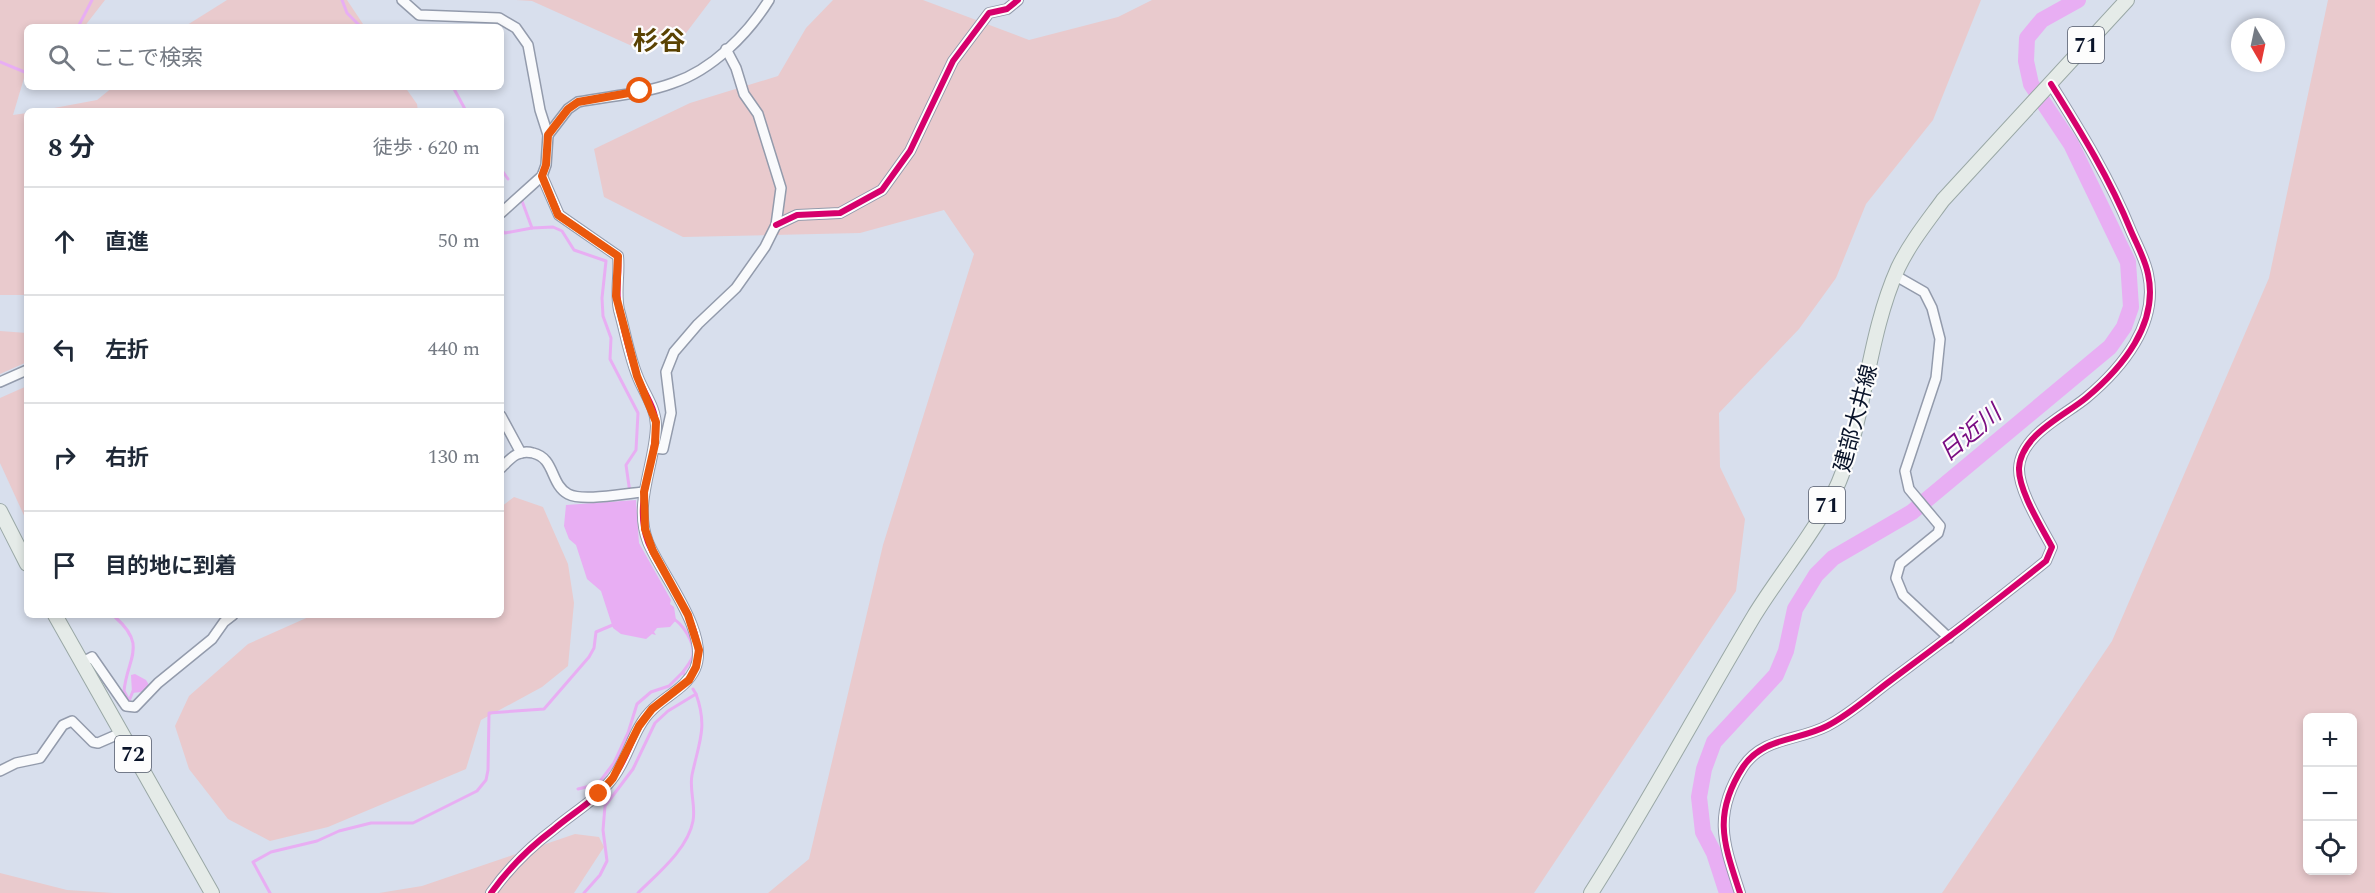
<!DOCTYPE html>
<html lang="ja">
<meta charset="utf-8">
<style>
:root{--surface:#fff;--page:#f6f6f7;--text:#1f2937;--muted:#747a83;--line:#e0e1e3}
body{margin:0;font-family:Spectral,"Noto Sans JP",serif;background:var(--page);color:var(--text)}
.controls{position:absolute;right:18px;bottom:18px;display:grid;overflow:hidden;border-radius:9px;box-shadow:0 3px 9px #0003}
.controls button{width:54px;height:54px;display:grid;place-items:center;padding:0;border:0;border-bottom:2px solid var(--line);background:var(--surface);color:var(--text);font:30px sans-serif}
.compass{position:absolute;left:2231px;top:18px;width:54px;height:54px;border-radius:50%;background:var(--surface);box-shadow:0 3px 9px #0003;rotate:171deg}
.stop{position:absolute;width:18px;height:18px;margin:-14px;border:4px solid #ea580c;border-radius:50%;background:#fff}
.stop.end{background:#ea580c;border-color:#fff;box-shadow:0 2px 6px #0008}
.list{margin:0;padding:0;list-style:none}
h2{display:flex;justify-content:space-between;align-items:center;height:78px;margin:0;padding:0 24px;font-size:26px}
h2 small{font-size:20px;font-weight:400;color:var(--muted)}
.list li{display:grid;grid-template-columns:39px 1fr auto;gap:18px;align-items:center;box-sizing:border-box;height:108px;padding:0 24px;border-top:2px solid var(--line)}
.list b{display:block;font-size:22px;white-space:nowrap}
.list em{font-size:20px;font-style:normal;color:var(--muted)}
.icon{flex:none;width:33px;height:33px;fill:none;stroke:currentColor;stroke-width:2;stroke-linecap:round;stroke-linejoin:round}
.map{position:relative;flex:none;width:2375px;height:893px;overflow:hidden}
.search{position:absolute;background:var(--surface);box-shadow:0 3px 9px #0003;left:24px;top:24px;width:480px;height:66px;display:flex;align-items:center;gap:15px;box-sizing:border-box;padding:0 21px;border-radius:9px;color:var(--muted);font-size:22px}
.panel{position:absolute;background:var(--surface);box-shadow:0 3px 9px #0003;left:24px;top:108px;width:480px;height:510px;border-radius:9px}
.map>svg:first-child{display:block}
.green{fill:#e9cacd;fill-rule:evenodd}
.water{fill:#e8aef3}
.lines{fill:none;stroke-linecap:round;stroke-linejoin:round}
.stream{stroke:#e8aef3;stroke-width:3}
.river{stroke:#e8aef3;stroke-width:16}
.street-casing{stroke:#939bac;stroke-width:12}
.primary-casing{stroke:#9aa8a6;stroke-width:16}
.street{stroke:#f9fafc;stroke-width:9}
.primary{stroke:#e5ebe8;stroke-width:14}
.cycleway-casing{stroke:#fdfdfd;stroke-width:10}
.cycleway{stroke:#d6006c;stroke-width:6}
.route{stroke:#ea580c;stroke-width:8}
.labels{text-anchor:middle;stroke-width:4.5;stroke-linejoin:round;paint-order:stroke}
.shield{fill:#fdfdfd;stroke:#525969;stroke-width:1.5}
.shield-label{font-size:21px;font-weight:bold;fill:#091329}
.street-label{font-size:22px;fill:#091329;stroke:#fdfdfd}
.water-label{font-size:24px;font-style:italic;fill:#7a0e83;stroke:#fdfdfd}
.quarter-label{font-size:26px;font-weight:bold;fill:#5a4202;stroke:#fdfdfd}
</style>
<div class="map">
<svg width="2375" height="893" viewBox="0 0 2375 893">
<rect width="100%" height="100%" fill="#d8dfed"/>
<g class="green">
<path d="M0,0H105L84,27H27V68L13,115L27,113V295H0Z"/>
<path d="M227,0H347L365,27H184Z"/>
<path d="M516,0H711L686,33L632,46L532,1Z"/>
<path d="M833,0H923L1029,40L1118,17L1152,0H1981L1933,120L1866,204L1836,278L1799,329L1719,413L1720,467L1745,519L1736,591L1534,893H768L809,859L883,545L974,254L944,210L860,233L683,237L604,197L594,149L690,103L778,76L806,28Z"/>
<path d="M2328,0H2375V893H1942L2112,641L2269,278ZM2308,718H2352V870H2308Z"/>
<path d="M113,87H405L417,104L418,111H38L97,100Z"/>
<path d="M0,331L27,333V362L0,374Z"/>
<path d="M27,386V522L0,463V398Z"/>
<path d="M514,497L543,507L568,564L574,603L568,666L542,687L481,720L466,769L328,827L270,841L228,819L189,769L175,726L189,696L248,644L313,615H501V507Z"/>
<path d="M575,834L599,837L604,847L574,893H379L422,886Z"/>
<path d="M0,873L67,890L114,893H0Z"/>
</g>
<g class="water">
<path d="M636,500L639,543L671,600L670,604L674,607L676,620L670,627L657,628L654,632L656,635L652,634L646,639L621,634L613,628L601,591L587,579L576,545L569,539L564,526L566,505Z"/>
<path d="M135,674L146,680L149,685L141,692L132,693L131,675Z"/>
</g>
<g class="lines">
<g class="stream">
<path d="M342,0L347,13L361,27"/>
<path d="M78,27L92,0"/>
<path d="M0,62L27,73"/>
<path d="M453,87L466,111"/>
<path d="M501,169L508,179"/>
<path d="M522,201L532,228L553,227L562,231L574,250L606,261L602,298L603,316L611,338L610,359L638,413L636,450L626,465L630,493"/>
<path d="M501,230L505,233L532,228"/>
<path d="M115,617C148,646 127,658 124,691L129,701L133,691"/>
<path d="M672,618C682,623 695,642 693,655C692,661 686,667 683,672L684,674"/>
<path d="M578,789L598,784L614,763L628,733L637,704L651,692L669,686L683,672"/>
<path d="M270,893L253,862L271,852L317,841L339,831L371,823H413L477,791L486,780L488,770L489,713L544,709L589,657L594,648L596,632L615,624"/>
<path d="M584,893L600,875L607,861L603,830L605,806L633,769L655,723L668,711L696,694L693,689"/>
<path d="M638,893C657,874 688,849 693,821C696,805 689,790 692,775C699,742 708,727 696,694"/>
</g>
<path class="river" d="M1727,893L1714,853L1703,832L1699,797L1704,769L1714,742L1776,675L1786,651L1795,609L1816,575L1833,558L1912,512L2110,347L2124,327L2131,307L2128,262L2071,144L2031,84L2026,61L2027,38L2042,20L2078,0"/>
<g class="street-casing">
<g id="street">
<path d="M402,0L419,15L499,18L516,28L528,45L540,110L548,135L546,165L542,176L501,213"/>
<path d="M548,135L568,109L578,102C609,96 643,94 673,83C712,70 748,34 769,0"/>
<path d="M776,225L797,215L840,213L882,190L910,151L953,61L989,13L1007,9L1018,0"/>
<path d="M1896,276L1924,292L1932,308L1940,339L1936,378L1905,471L1909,489L1940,526L1938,533L1900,564L1896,578L1903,595L1949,638"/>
<path d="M0,382L27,370"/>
<path d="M501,416L521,453"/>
<path d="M654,448L663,449L671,413L666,372L674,352L698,324L736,288L765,247L776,225L781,188L758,114L744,94L736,68L726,49"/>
<path d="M501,468C510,459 518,449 533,453C555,458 550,484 568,494C583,502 626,493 644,492"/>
<path d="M81,663L92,657L126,706L135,707L158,683L212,639L224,622L233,615"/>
<path d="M0,771L16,763L40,758L63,725L72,721L93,742L98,743L121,733"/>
<path d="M491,893C508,869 530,847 554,829C574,812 596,800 612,779C629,758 633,727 653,709C667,695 686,688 695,669C711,634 661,574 648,542C633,503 655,465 656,426C656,407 643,392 637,375C629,355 625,331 619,310C615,291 620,274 618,256L559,215L542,176"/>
<path d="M1740,893C1724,844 1712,815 1743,767C1763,737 1798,741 1827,726C1849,715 1870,696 1890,681C1943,642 1995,602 2046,561L2052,547C2042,528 2018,490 2019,468C2021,435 2064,416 2086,398C2122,368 2159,324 2148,274C2145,259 2137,245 2131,231C2110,179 2081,132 2051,84"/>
</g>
</g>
<g class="primary-casing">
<g id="primary">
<path d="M0,511L27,564"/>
<path d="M55,615L212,893"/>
<path d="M1591,893C1649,802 1699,708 1754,616C1780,573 1826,519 1842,474C1866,407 1869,333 1898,268C1910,243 1927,222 1943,200L2127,0"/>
</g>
</g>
<use href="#street" class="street"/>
<use href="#primary" class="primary"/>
<g class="cycleway-casing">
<g id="cycleway">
<path d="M776,225L797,215L840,213L882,190L910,151L953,61L989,13L1007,9L1018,0"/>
<path d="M491,893C508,869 530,847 554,829C574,812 596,800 612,779C629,758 633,727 653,709C667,695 686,688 695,669C711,634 661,574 648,542C633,503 655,465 656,426C656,407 643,392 637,375C629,355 625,331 619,310C615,291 620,274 618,256L559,215L542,176"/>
<path d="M1740,893C1724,844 1712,815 1743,767C1763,737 1798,741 1827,726C1849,715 1870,696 1890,681C1943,642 1995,602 2046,561L2052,547C2042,528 2018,490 2019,468C2021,435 2064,416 2086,398C2122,368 2159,324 2148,274C2145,259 2137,245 2131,231C2110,179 2081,132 2051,84"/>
</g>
</g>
<use href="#cycleway" class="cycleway"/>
</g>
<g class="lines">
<path class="route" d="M599,794L613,778L639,726L652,709L689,680L696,667L699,650L688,615L653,551L645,529L644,492L655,444L656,422L637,376L616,296L618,256L558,215L542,176L546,165L548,135L568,109L578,102L640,91"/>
</g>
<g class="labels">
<g class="shield">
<rect x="2068" y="27" width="36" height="36" rx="4.5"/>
<rect x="1809" y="487" width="36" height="36" rx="4.5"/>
<rect x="115" y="736" width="36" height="36" rx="4.5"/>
</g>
<g class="shield-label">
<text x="2086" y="52">71</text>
<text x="1827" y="512">71</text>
<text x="133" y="761">72</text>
</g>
<g class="street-label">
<text transform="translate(1855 418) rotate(-75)" y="8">建部大井線</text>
</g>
<g class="water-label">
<text transform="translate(1970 433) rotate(-40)" y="8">日近川</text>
</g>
<g class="quarter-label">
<text x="659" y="50">杉谷</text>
</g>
</g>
</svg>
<div class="controls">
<button>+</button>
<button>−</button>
<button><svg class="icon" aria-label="locate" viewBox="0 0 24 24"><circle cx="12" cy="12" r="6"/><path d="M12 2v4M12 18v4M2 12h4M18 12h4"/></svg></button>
</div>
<svg class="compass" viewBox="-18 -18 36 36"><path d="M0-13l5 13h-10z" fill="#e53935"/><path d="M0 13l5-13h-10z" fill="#747a83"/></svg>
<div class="stop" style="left:640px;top:91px"></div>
<div class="stop end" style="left:599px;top:794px"></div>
<div class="search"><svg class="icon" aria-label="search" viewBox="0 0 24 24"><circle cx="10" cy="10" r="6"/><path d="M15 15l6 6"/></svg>ここで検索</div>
<section class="panel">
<h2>8 分<small>徒歩 · 620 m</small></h2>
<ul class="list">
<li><svg class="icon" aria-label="ahead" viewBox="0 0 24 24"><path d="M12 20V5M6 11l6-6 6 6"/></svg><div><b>直進</b></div><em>50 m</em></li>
<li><svg class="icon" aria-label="left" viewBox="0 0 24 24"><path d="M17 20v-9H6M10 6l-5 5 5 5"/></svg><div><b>左折</b></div><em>440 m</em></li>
<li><svg class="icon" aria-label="right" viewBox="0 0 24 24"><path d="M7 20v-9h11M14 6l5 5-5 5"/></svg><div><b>右折</b></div><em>130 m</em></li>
<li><svg class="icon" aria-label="arrive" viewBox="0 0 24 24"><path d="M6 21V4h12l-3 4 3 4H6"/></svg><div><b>目的地に到着</b></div></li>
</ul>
</section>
</div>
